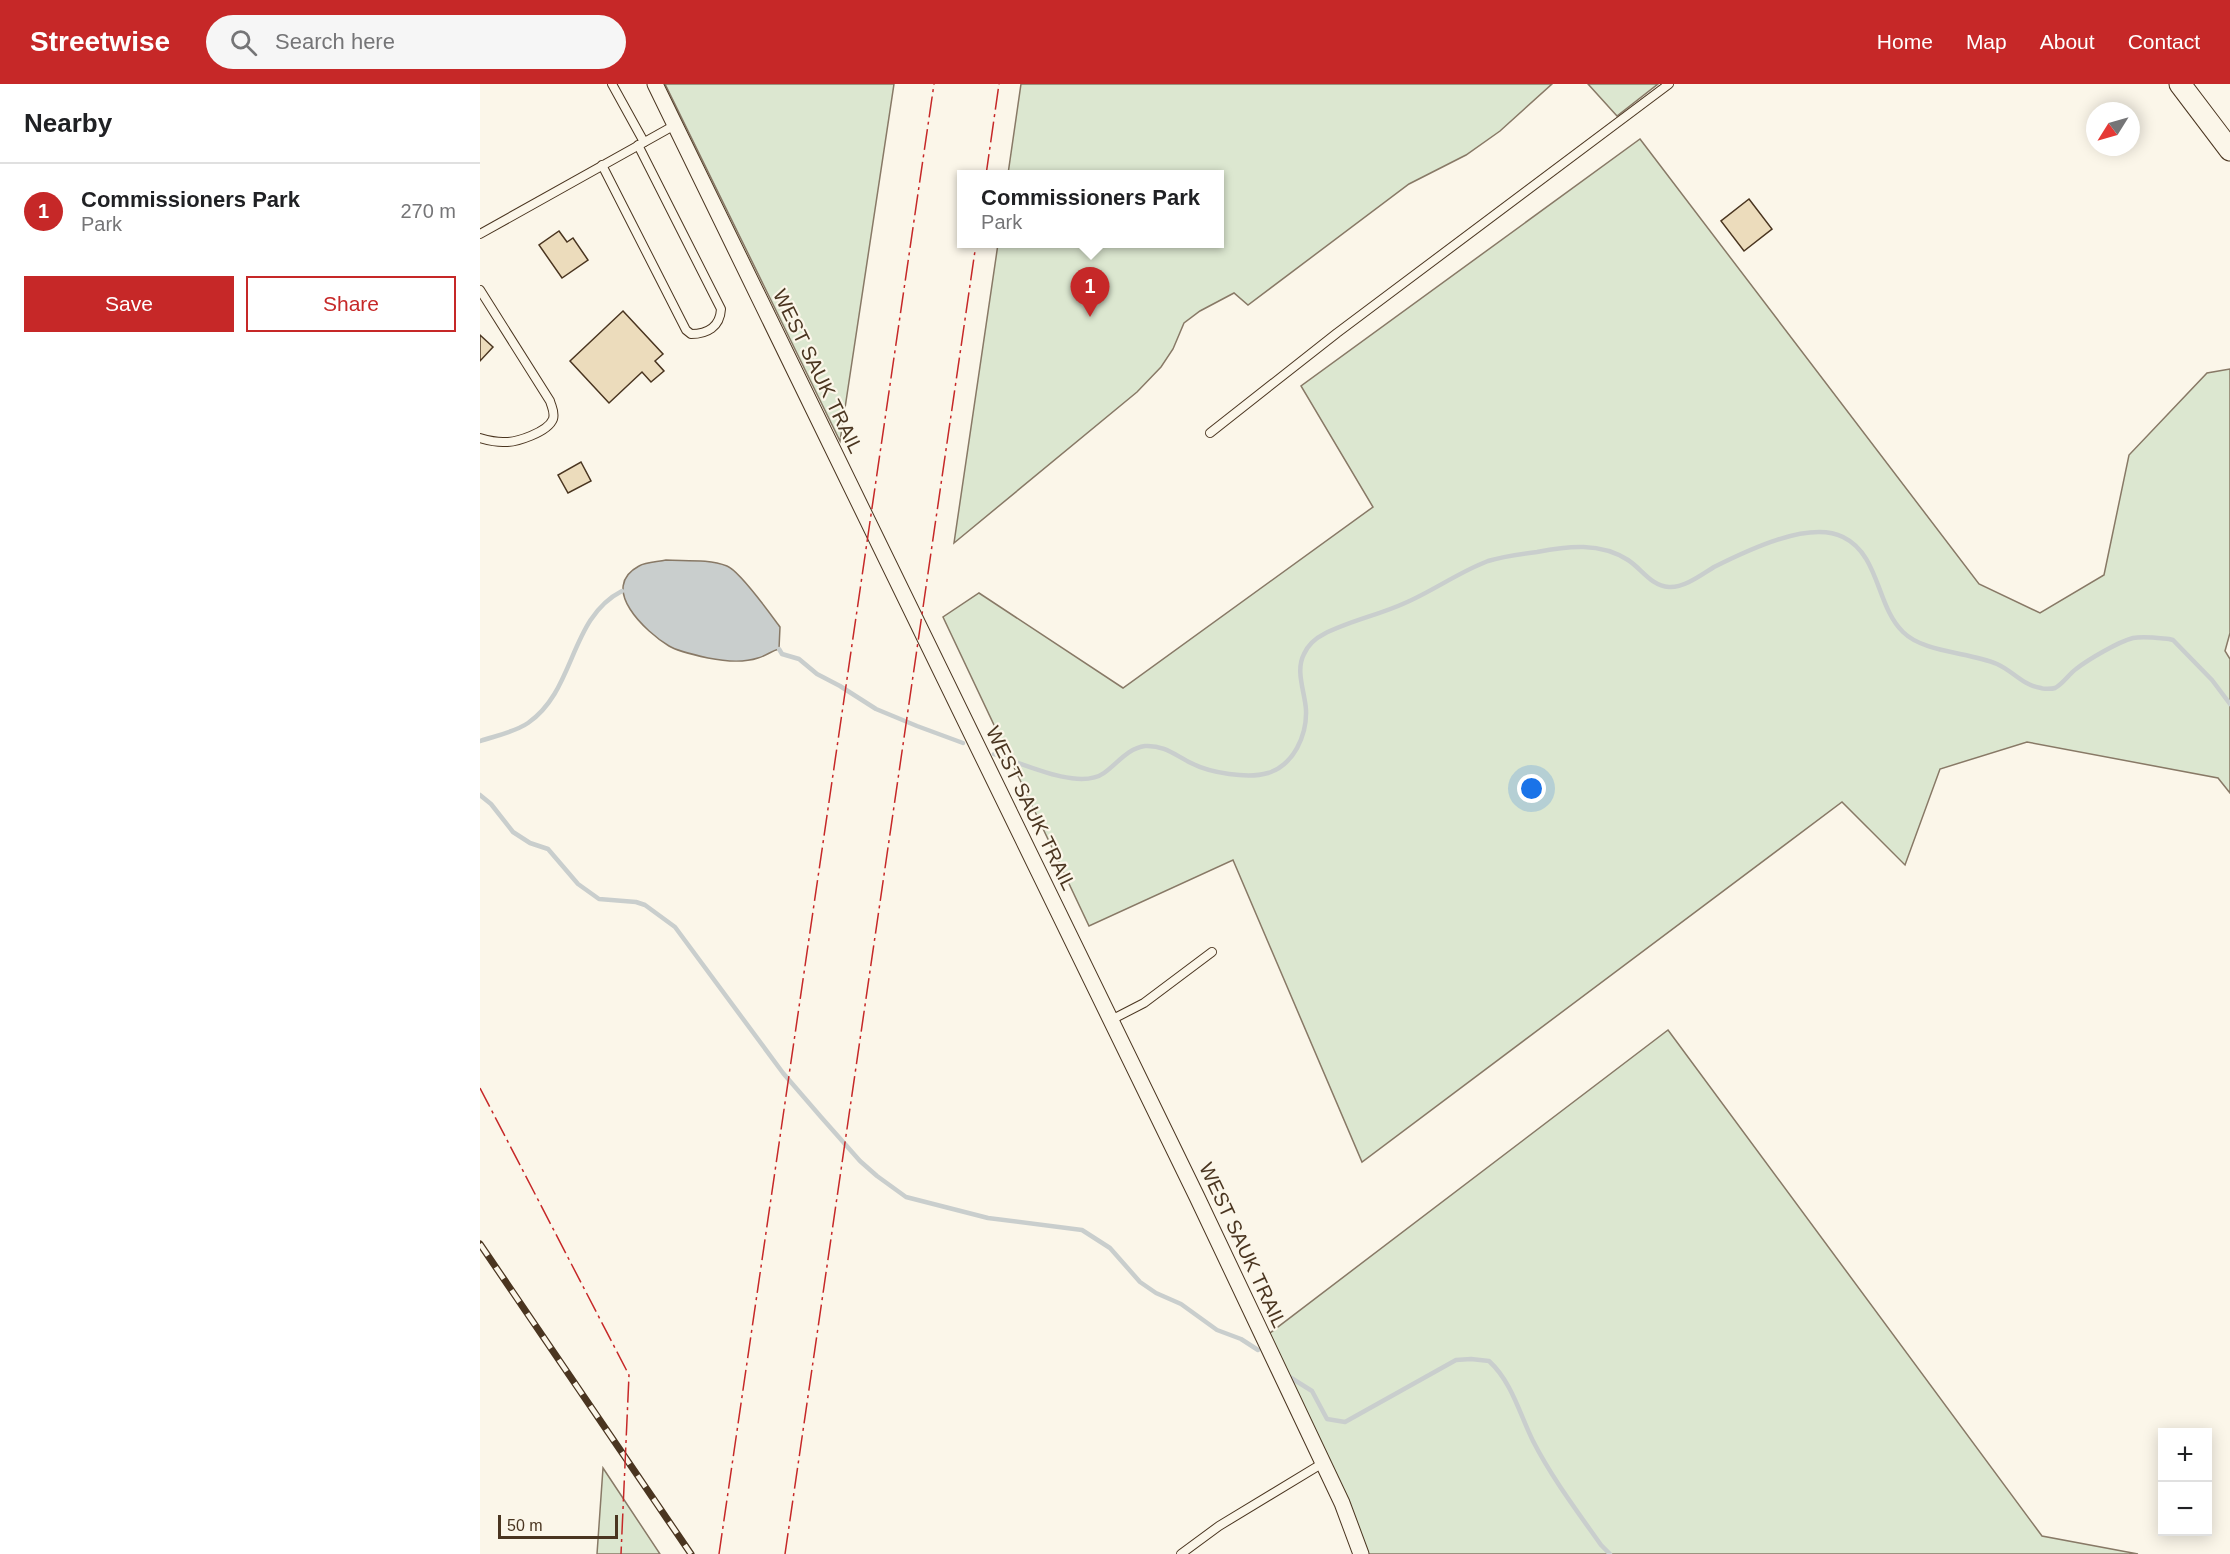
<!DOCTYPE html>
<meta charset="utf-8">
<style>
:root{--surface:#fff;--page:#f6f6f6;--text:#202124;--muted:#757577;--line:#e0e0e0;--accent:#c62828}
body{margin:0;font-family:Helvetica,sans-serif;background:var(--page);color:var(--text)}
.controls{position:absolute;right:18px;bottom:18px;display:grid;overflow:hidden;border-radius:0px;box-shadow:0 3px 15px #0003}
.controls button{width:54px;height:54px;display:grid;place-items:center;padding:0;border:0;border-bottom:2px solid var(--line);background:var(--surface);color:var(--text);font:30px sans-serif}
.compass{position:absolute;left:1606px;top:18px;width:54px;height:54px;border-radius:50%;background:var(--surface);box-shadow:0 3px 15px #0003;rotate:233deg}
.scale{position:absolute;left:18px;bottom:15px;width:120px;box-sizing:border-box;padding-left:6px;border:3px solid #4a3520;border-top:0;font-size:16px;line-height:21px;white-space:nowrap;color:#4a3520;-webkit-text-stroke:4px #fbf6e9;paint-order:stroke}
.you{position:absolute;left:1052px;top:705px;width:21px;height:21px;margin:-15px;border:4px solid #fff;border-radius:50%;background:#1a73e8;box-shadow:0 0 0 9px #1a73e833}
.badge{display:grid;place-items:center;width:39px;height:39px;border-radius:50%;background:var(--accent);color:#fff;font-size:20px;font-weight:700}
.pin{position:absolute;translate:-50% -50px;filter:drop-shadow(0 2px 3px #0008)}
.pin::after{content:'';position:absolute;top:32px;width:21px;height:18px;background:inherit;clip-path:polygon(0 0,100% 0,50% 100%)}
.popup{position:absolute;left:477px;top:86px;width:267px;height:78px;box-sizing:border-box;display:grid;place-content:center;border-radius:0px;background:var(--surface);filter:drop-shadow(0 2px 4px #0005);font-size:20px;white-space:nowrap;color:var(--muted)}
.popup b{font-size:22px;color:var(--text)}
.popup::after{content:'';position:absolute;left:50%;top:100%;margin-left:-12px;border:12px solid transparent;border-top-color:var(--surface)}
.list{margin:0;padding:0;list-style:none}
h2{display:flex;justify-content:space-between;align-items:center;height:78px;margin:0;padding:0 24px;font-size:26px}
h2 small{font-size:20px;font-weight:400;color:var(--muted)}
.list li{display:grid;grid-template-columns:39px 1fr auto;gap:18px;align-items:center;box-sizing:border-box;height:96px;padding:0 24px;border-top:2px solid var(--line)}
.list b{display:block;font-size:22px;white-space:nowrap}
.list p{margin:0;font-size:20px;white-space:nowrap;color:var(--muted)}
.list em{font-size:20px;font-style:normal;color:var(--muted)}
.actions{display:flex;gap:12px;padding:18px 24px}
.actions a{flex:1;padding:14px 0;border:2px solid var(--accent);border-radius:0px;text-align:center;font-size:21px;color:var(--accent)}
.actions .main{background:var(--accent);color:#fff}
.icon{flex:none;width:33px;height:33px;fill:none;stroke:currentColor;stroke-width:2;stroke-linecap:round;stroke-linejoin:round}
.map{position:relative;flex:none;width:1750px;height:1470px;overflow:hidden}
header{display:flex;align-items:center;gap:36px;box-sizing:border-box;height:84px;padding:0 30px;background:var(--accent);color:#fff}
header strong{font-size:28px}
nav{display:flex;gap:33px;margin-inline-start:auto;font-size:21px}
.search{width:420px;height:54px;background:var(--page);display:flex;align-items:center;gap:15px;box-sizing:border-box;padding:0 21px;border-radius:33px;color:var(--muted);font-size:22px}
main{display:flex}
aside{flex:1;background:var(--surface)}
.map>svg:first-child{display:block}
.green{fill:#dce7d0;stroke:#887966;stroke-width:1.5}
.water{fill:#c9cecd;stroke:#887966;stroke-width:1.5}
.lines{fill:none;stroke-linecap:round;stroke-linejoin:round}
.stream{stroke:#c9cecd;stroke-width:4.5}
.building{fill:#ecdcbc;stroke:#4a3520;stroke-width:1.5}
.service-casing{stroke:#4a3520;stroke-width:10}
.minor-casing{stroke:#4a3520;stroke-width:17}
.secondary-casing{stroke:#4a3520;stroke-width:23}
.service{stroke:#fbf6e9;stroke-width:8}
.minor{stroke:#fbf6e9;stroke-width:15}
.secondary{stroke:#fbf6e9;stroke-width:21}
.rail-casing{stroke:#4a3520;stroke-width:7}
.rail{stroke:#fbf6e9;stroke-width:4.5;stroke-dasharray:14;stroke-linecap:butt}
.power{stroke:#c62828;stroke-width:1.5;stroke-dasharray:21 4.5 3 4.5;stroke-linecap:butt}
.labels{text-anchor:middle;stroke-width:4.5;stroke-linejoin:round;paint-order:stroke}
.street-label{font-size:20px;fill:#4a3520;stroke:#fbf6e9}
</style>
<header>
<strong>Streetwise</strong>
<div class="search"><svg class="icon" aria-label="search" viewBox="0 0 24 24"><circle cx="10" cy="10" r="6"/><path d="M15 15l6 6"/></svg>Search here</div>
<nav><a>Home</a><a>Map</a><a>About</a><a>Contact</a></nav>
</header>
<main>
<aside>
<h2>Nearby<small></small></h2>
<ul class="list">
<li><span class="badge">1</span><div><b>Commissioners Park</b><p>Park</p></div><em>270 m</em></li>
</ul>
<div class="actions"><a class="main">Save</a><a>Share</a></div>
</aside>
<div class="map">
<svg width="1750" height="1470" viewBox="0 0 1750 1470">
<rect width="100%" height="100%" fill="#fbf6e9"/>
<g class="green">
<path d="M185,0H414L360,357Z"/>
<path d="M541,0H1072L1020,47L986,71L929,100L768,221L754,209L720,227L704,239L693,265L681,283L657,308L474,459L518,160H739V91L528,90Z"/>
<path d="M1108,0H1178L1137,32Z"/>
<path d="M1160,55L1499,500L1560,529L1624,491L1649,371L1727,289L1750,285V549L1745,567L1750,575V709L1738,694L1547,658L1460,685L1425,781L1362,718L882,1078L753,776L609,842L463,533L499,509L643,604L893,423L821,302Z"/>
<path d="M1188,946L1562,1452L1658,1470H880L786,1252Z"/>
<path d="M123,1384L180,1470H117Z"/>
</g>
<path class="water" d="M186,476C206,477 229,475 247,482C260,487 291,531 300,543L299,565C291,567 286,572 278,574C263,579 243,577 228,574C219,572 197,567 189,562C166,548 118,504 159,482C166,478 177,478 186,476Z"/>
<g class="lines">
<g class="stream">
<path d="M299,565L302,570L319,575L337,590L360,602L396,625L437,642L483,659"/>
<path d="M0,657C15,652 35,648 48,639C96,606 89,534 142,507"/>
<path d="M514,670C541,679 599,707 624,689C637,680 648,664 665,662C684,661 695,671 711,679C730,689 768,695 788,689C814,681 827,651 826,626C825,608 815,587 824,570C828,561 836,554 844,550C869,537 899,531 925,519C953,507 979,488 1008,477C1024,472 1041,470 1057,468C1088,462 1120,458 1148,476C1162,485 1171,502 1189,503C1204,504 1221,491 1234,483C1266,467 1329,436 1363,453C1400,471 1396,522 1423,548C1444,569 1490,568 1517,580C1533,587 1542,601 1561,604C1563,605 1572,605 1575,604C1583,600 1589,590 1596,585C1609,575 1638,558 1653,554C1664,552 1678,554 1689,555L1693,556L1732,596L1750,620"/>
<path d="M0,711L11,720L33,748L50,759L68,765L98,800L119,815L156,818L165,821L195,843L303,989L341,1033L380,1077L397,1092L426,1113L508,1134L602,1146L630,1164L660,1198L676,1209L701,1220L737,1246L761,1255L778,1266"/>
<path d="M808,1292L832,1307L847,1335L865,1338L976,1276L991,1275L1009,1277C1032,1298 1040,1331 1053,1357C1072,1394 1097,1427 1121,1461L1130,1470"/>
</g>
</g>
<g class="building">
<path d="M1269,115L1292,145L1264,167L1241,137Z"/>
<path d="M79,147L87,158L93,154L108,176L82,194L59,161Z"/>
<path d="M143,227L183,270L175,277L184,287L171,298L162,288L129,319L90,277Z"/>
<path d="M0,251L13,263L0,277Z"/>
<path d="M101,378L111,397L88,409L78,391Z"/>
</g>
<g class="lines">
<g class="service-casing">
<g id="service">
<path d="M132,0L164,58"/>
<path d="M122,81L206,246L211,250C227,250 240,243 241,225L158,61"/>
<path d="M0,150L195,41"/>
<path d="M0,206L70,317C72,324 75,328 73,335C68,348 36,359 23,358C16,358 7,356 0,354"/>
<path d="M730,349L857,249L1189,0"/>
<path d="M631,936L664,919L732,868"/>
<path d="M701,1470L739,1442L843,1379"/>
</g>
</g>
<g class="minor-casing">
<path id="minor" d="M175,0L717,1113L862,1419L881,1470"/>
</g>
<g class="secondary-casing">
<path id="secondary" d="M1700,0L1750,66"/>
</g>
<use href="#service" class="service"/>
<use href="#minor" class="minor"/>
<use href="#secondary" class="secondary"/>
<g class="rail-casing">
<path id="rail" d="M0,1160L211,1470"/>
</g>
<use href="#rail" class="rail"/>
<g class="power">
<path d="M506,91L519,0"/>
<path d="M0,1004L149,1291L141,1470"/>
<path d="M239,1470L454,0"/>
<path d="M305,1470L496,160"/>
</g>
</g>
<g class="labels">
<g class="street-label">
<text transform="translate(338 287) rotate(64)" y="7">WEST SAUK TRAIL</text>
<text transform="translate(551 724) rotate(64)" y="7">WEST SAUK TRAIL</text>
<text transform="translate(763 1161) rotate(65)" y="7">WEST SAUK TRAIL</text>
</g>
</g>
</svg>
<div class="controls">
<button>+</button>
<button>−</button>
</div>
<svg class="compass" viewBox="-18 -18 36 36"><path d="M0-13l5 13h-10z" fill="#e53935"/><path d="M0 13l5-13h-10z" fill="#757577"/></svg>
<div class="scale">50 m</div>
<div class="you"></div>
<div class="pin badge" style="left:610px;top:233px">1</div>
<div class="popup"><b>Commissioners Park</b>Park</div>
</div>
</main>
